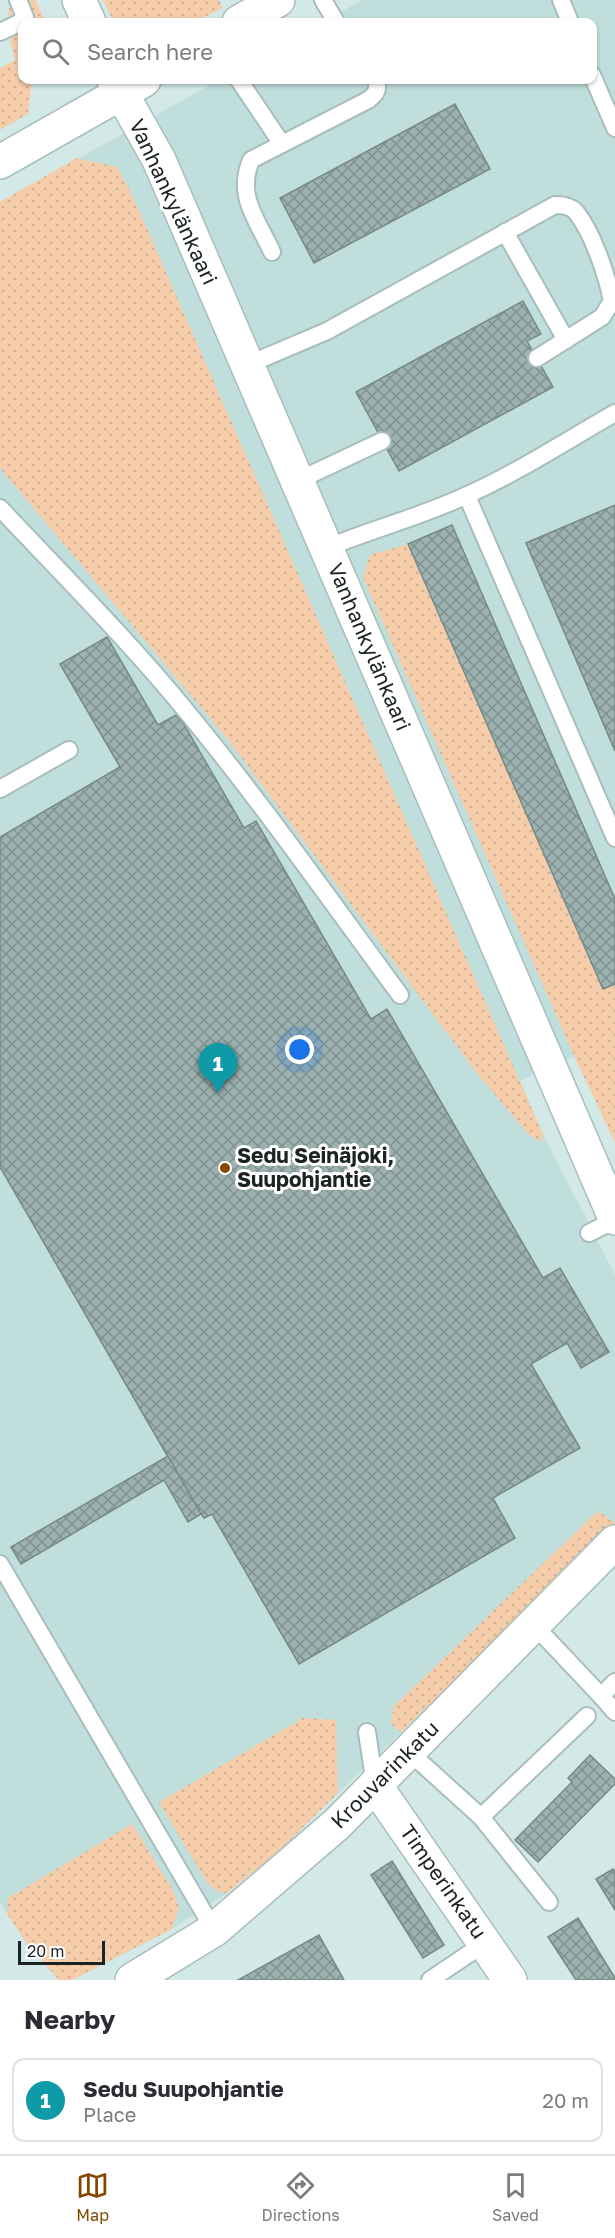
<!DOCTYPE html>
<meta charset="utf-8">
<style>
:root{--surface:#fff;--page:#f2f2f3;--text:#2b2b33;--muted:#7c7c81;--line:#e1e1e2;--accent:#844900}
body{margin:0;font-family:"Golos Text",sans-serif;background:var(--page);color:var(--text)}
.scale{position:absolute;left:18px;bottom:15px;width:87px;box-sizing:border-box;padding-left:6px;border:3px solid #1b2423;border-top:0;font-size:16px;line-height:21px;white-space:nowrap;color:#1b2423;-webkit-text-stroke:4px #fff;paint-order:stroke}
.you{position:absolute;left:300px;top:1050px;width:21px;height:21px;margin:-15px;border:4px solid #fff;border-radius:50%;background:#1a73e8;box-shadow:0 0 0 9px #1a73e833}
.badge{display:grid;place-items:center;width:39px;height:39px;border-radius:50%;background:var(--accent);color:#fff;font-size:20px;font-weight:700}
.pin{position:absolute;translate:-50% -50px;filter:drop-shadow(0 2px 3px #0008)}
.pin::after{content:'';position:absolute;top:32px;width:21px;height:18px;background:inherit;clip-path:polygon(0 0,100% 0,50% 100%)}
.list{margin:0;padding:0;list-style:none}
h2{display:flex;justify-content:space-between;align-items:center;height:78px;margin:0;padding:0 24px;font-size:26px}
h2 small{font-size:20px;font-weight:400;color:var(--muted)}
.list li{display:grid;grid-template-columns:39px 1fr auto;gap:18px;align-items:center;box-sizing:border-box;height:84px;margin:0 12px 12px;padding:0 12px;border:2px solid var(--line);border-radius:12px}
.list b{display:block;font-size:22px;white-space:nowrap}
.list p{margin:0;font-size:20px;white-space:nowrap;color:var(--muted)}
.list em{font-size:20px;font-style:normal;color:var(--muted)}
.icon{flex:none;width:33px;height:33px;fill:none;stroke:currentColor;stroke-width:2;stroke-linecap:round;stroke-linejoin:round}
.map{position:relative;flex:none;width:615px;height:1980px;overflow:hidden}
.search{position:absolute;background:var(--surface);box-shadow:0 2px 4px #0004;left:18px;right:18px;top:18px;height:66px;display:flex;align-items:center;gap:15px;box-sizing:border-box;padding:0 21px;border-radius:12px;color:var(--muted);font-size:22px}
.sheet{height:174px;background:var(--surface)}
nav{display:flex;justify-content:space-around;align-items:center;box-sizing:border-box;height:84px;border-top:2px solid var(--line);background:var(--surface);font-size:16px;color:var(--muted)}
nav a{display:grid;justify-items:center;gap:3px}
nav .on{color:var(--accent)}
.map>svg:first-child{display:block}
.built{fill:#c0dedc}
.green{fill:url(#green-dots)}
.building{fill:url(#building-cross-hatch);stroke:#758a88;stroke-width:1.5}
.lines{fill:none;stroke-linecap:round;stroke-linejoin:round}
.lane-casing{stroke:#a8bebc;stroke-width:20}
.street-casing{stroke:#a8bebc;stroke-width:36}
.lane{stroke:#fff;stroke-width:16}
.street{stroke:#fff;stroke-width:33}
.poi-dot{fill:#844900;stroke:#fff;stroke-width:2}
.labels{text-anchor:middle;stroke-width:6;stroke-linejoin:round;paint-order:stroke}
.street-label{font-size:21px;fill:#1b2423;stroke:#fff}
.poi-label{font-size:21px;font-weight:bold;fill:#1b2423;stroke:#fff;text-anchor:start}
</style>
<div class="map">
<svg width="615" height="1980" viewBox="0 0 615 1980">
<defs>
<pattern id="green-dots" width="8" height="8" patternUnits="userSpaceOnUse" patternTransform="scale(1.5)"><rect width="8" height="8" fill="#f6cdaa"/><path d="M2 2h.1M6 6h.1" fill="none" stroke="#d2b092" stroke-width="1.8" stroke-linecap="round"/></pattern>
<pattern id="building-cross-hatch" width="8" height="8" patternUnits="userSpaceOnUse" patternTransform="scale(1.5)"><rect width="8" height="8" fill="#9db2b0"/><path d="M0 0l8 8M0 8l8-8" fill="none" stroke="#7f918f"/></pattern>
</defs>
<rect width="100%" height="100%" fill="#d3e9e8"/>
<path class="built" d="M363,0H615V1038L520,1081L543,1134L615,1275V1523L280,1850L227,1893L172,1929L72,1980H59L27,1945L0,1902V202L219,80H592V22H322Z"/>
<g class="green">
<path d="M26,0H36L45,22H22V80H32L28,114L0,130V68L15,60L7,29L9,8Z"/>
<path d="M103,0H219L222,8L195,22H114Z"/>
<path d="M77,158L117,167L133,197L543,1134L542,1142L529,1135L479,1076L229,741L0,468V202Z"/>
<path d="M408,544L603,989L615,984V1143L575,1058L363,577L370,555Z"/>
<path d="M598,1511L615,1523L401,1732L391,1724L394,1706Z"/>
<path d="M303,1718L336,1720L338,1793L280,1850L227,1893L218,1892L207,1883L159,1802Z"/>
<path d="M132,1824L173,1890L179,1908L172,1929L72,1980H59L28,1945L7,1914L8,1898Z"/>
</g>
<g class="building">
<path d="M455,104L490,169L314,263L280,198Z"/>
<path d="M523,301L541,334L527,341L553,387L399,471L356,392Z"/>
<path d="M615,505V751L526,543Z"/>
<path d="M452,525L615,899V984L603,989L408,544Z"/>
<path d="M107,637L158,725L178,714L244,828L256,821L371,1019L387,1009L543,1278L560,1268L609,1352L581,1368L567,1343L531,1364L580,1448L493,1498L515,1538L299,1664L212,1514L204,1518L201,1514L0,1167V837L120,767L60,664Z"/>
<path d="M168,1456L201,1514L188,1522L164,1480L21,1564L11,1547Z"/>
<path d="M590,1755L615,1779V1784L538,1862L515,1840L572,1782L568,1778Z"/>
<path d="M392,1861L444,1945L423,1958L371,1875Z"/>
<path d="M613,1869L615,1872V1910L596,1879Z"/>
<path d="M578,1918L615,1978V1980H576L548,1937Z"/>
<path d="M319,1935L344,1980H238Z"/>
</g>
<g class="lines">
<g class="lane-casing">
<g id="lane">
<path d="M323,0L336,22"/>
<path d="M561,0L570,22"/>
<path d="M0,32L19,23L25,17L18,0"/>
<path d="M592,75L615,128"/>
<path d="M239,80L282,144"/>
<path d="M505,232L566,340"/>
<path d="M272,252C257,219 236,196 251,160L368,100C376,94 379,90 376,80"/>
<path d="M247,365L327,331L555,205C563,205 571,206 576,212C593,233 607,276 612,301L602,317L537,358"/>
<path d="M297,481L382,441"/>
<path d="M467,496L615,838"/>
<path d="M0,508C63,575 129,641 187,712C262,803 330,900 400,995"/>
<path d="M327,548C372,529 420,517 465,496C517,473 566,441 615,413"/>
<path d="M0,789L69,750"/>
<path d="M589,1233L615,1220"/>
<path d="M0,1564L214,1930"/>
<path d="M534,1625L601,1696L615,1682"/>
<path d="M601,1696L615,1712"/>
<path d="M367,1732L375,1785"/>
<path d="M408,1751L481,1817L587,1716"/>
<path d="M481,1817L549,1902"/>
<path d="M430,1980L485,1943"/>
</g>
</g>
<g class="street-casing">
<g id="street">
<path d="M79,0L89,22"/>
<path d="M239,22L278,0"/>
<path d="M114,80L159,160L615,1218"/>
<path d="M0,162L144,80"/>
<path d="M375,1785L510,1980"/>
<path d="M132,1980L214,1930L337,1824L615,1542"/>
</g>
</g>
<use href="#lane" class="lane"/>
<use href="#street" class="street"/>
</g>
<circle class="poi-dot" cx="225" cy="1168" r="6"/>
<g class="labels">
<g class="street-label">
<text transform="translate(173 202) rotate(65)" y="7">Vanhankylänkaari</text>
<text transform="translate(369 647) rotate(67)" y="7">Vanhankylänkaari</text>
<text transform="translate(385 1775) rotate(-45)" y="7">Krouvarinkatu</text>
<text transform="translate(443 1882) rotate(55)" y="7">Timperinkatu</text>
</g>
<g class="poi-label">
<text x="237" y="1163">Sedu Seinäjoki,<tspan x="237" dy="24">Suupohjantie</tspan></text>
</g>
</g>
</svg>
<div class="scale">20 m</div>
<div class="you"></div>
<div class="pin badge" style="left:218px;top:1093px;background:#0f9aa8">1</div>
<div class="search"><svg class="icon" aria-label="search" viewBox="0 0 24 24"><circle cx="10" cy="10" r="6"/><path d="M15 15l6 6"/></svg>Search here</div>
</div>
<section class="sheet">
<h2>Nearby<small></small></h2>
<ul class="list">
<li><span class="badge" style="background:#0f9aa8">1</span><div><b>Sedu Suupohjantie</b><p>Place</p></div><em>20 m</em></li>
</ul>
</section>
<nav>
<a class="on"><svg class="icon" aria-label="map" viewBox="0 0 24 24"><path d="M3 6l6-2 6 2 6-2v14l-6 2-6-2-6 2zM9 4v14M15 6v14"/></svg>Map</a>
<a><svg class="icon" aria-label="directions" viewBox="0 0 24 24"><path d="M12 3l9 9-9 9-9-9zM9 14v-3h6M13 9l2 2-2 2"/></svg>Directions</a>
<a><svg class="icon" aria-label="saved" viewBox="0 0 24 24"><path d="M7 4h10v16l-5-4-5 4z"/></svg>Saved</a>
</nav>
